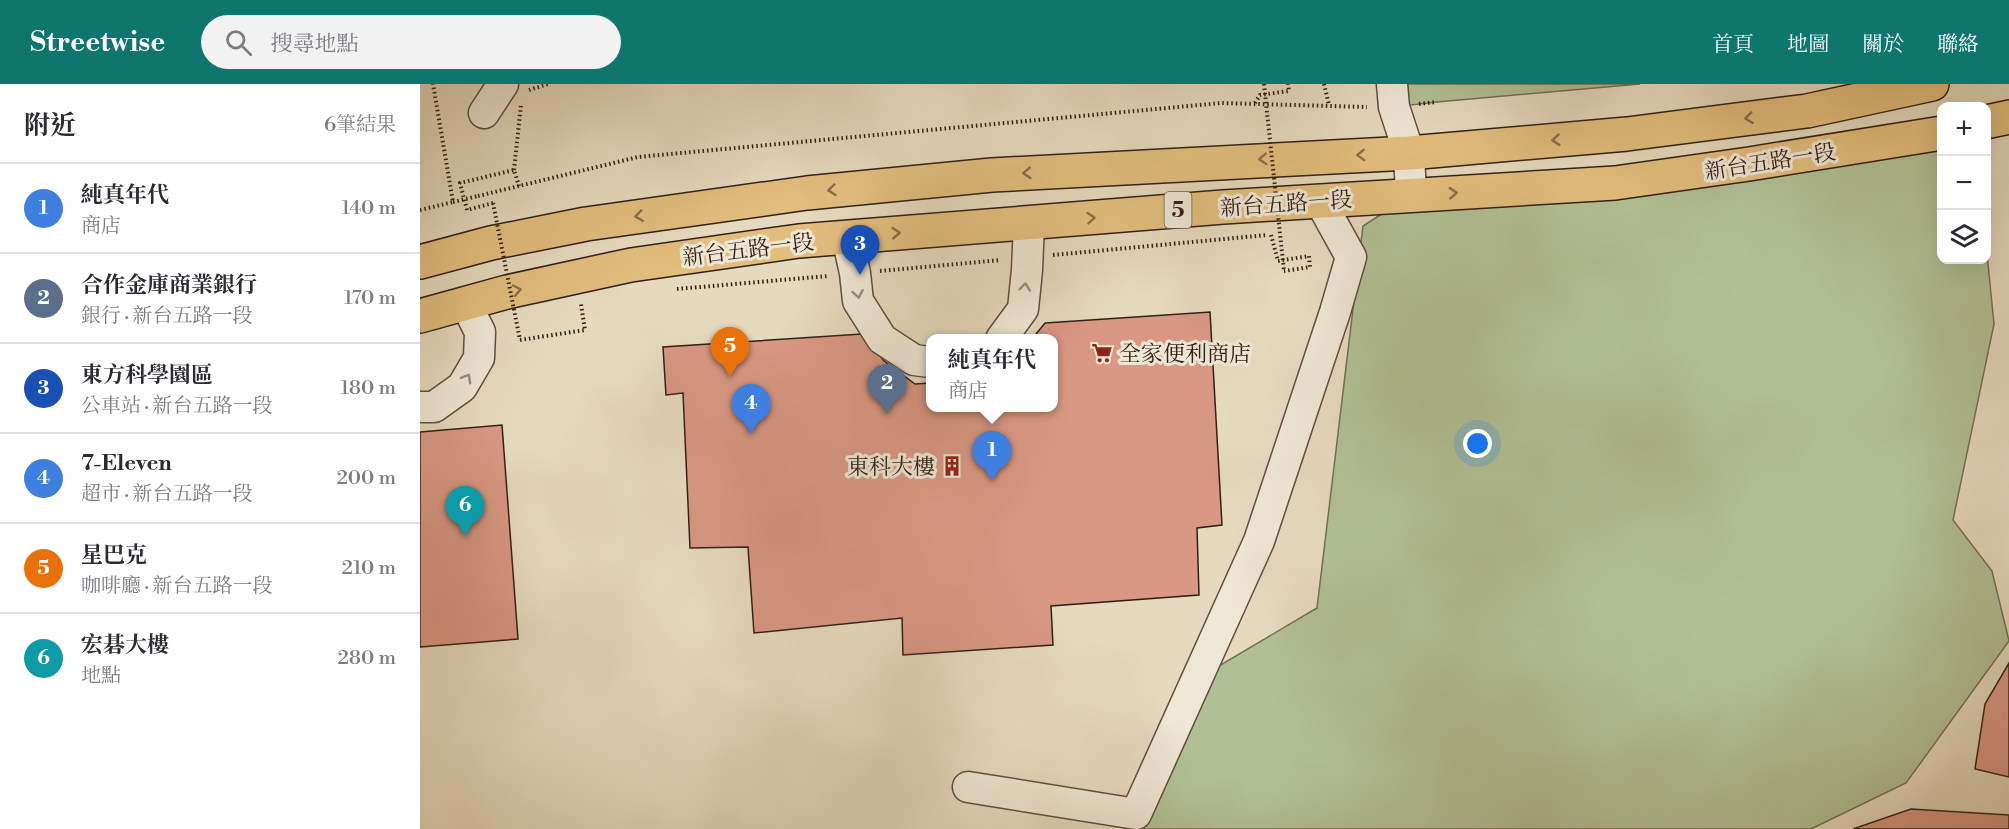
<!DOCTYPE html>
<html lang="zh-TW">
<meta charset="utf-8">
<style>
:root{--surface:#fff;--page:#f2f2f3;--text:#2b2b33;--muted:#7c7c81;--line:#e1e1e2;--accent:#0f766e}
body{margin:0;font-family:"Libre Bodoni","Noto Serif TC",serif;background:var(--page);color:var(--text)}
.controls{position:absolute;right:18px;top:18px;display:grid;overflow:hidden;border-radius:12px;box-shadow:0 6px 24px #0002}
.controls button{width:54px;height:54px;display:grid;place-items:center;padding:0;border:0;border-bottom:2px solid var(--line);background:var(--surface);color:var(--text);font:30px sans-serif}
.you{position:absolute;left:1058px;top:360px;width:21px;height:21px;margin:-15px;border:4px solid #fff;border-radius:50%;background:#1a73e8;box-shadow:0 0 0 9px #1a73e833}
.badge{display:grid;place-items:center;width:39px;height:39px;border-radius:50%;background:var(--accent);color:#fff;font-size:20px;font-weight:700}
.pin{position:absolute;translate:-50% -50px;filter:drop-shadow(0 2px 3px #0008)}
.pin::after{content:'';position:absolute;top:32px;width:21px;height:18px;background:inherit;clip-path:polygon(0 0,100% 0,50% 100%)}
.popup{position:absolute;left:506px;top:250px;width:132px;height:78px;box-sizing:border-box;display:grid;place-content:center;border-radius:12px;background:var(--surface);filter:drop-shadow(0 2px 4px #0005);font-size:20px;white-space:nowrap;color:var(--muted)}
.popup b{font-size:22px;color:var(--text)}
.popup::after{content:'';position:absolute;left:50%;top:100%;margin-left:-12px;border:12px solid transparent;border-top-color:var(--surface)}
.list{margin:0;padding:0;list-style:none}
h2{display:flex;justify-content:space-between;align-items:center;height:78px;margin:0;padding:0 24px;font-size:26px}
h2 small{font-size:20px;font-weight:400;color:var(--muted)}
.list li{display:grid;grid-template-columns:39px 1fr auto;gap:18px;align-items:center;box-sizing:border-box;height:90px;padding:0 24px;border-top:2px solid var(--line)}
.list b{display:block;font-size:22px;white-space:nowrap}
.list p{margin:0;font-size:20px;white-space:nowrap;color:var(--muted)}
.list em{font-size:20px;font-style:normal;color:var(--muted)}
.icon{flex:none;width:33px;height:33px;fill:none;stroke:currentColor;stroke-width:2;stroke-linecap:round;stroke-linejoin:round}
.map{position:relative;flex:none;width:1589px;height:745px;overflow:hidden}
header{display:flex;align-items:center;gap:36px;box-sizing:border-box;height:84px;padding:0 30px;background:var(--accent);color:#fff}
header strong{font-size:28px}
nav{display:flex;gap:33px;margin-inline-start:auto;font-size:21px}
.search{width:420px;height:54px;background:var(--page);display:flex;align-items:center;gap:15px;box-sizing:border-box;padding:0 21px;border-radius:33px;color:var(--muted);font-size:22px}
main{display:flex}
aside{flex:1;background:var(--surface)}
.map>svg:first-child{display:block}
.green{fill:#b1c094;stroke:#727054;stroke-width:1.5}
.building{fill:#d99884;stroke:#331f15;stroke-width:1.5}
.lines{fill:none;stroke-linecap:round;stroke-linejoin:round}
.minor-casing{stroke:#604e3f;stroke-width:33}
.major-casing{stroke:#331f15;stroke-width:36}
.path{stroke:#331f15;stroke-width:4;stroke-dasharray:1.5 3;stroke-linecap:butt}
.minor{stroke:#eee7d4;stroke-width:30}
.major{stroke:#e2bd7e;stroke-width:33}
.path-bridge{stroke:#331f15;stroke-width:4;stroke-dasharray:1.5 3;stroke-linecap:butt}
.oneway{stroke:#8a6e4a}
.oneway2{stroke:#9a8d7e}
.labels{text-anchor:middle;stroke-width:6;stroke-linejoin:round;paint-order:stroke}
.shield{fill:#eee7d4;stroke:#6b5b4e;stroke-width:1.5}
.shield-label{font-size:21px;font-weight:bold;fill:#331f15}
.street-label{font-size:22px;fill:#331f15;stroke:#eee7d4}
.poi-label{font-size:22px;fill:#331f15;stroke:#eee7d4;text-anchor:start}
</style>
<header>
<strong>Streetwise</strong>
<div class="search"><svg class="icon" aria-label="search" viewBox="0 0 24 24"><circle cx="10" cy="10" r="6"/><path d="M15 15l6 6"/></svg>搜尋地點</div>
<nav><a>首頁</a><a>地圖</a><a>關於</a><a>聯絡</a></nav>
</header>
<main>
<aside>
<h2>附近<small>6筆結果</small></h2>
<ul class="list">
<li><span class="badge" style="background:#3f7fe0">1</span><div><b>純真年代</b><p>商店</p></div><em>140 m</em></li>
<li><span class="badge" style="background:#5c6f8a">2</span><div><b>合作金庫商業銀行</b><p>銀行 · 新台五路一段</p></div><em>170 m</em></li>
<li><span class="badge" style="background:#1a4fb4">3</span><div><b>東方科學園區</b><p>公車站 · 新台五路一段</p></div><em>180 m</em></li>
<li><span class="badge" style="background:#3f7fe0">4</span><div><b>7-Eleven</b><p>超市 · 新台五路一段</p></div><em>200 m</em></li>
<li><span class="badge" style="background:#e8710a">5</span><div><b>星巴克</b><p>咖啡廳 · 新台五路一段</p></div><em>210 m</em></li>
<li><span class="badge" style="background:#0f9aa8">6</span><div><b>宏碁大樓</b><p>地點</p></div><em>280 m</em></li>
</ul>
</aside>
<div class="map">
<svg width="1589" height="745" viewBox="0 0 1589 745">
<rect width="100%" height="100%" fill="#e5dabd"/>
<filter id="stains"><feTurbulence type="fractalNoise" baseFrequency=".00333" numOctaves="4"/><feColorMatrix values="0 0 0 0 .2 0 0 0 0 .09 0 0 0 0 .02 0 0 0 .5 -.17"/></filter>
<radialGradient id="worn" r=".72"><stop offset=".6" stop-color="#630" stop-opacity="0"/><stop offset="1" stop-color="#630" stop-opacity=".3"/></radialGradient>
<g class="green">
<path d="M972,0H1220L1017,18L974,23Z"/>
<path d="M1521,49L1522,176H1566L1567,170L1574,240L1533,436L1572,487L1589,557L1486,699L1391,745H715L792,586L897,524L943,142L991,111Z"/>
</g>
<g class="building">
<path d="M790,228L802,441L777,444L779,511L631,522L633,561L483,571L482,534L334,549L328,463L270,464L263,309L246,311L243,263L442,250L464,277L495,300L510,299V324H634V255H612L625,239Z"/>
<path d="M82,341L98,555L0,563V348Z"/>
<path d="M1589,579V693L1555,685L1565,620Z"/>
<path d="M1491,725L1589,731V745H1433Z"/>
</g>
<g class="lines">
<g class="minor-casing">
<g id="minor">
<path d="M972,0L974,23L989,69L991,111"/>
<path d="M64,29L83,0"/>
<path d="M427,153L435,189L438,217L462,255L494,276L510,278"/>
<path d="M581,255L603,225L607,186L609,140"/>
<path d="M0,323H14L42,303L59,274L60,248L53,234L51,218"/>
<path d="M548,703L716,730L839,457L915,228L931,173L900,117"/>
</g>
</g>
<g class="major-casing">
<g id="major">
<path d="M1566,38L1589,33"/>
<path d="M0,178L71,159L166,140L387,109L572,91L989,69L1207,50L1387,27L1512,0"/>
<path d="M0,232L87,208L211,181L379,157L803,123L1195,99L1329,80L1522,49"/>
</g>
</g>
<g class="path">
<path d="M904,0L909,21"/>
<path d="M109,6L128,0"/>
<path d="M835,19L840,11L869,7L868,0"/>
<path d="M999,20L1017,18"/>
<path d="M94,86L101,21"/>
<path d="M58,112L218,73L801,19L947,23"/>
<path d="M73,119L47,126L40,99L94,86L99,102"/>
<path d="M0,126L33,118L13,0"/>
<path d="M851,151L858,177L889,172L890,183L864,187"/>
<path d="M633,171L847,151"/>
<path d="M460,187L581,176"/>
<path d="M257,205L408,192"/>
<path d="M100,256L165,246L161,220"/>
</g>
<use href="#minor" class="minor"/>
<use href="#major" class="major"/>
<g class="path-bridge">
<path d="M844,0L864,187"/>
<path d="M33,118L58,112"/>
<path d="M73,119L100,256"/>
</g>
</g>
<defs><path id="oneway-chevron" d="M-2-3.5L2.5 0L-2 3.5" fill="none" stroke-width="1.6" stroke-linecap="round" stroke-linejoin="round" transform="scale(1.5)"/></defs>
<g class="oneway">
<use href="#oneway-chevron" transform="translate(1329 34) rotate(173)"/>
<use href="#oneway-chevron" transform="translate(1136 56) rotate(175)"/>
<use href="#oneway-chevron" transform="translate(941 71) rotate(178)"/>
<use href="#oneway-chevron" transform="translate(843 75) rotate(177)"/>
<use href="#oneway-chevron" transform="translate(607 89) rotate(177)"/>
<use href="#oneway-chevron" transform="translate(412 106) rotate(174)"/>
<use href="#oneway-chevron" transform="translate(1033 109) rotate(-3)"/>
<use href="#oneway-chevron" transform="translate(219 132) rotate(172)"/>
<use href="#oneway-chevron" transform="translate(671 134) rotate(-5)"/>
<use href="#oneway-chevron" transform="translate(476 149) rotate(-4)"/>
<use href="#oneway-chevron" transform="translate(97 206) rotate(-12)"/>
</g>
<g class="oneway2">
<use href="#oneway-chevron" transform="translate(605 203) rotate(-84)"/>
<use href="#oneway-chevron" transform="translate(438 210) rotate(80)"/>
<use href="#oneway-chevron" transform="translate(47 294) rotate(-60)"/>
</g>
<defs>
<g id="supermarket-bare" transform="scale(1.62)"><path d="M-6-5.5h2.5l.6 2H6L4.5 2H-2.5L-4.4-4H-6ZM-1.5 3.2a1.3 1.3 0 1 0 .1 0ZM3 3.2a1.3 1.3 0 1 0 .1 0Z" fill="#8f2418" stroke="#eee7d4" stroke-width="2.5" paint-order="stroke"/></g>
<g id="building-bare" transform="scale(1.62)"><path d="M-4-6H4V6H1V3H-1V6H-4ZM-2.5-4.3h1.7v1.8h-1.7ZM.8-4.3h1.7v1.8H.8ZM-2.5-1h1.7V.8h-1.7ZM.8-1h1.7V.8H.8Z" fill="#8f2418" stroke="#eee7d4" stroke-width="2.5" paint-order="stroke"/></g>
</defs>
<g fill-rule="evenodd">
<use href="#supermarket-bare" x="682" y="269"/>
<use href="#building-bare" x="532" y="382"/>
</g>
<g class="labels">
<rect class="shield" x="744.5" y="108" width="27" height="36" rx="4.5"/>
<g class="shield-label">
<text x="758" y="133">5</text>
</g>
<g class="street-label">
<text transform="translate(1350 77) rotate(-9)" y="8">新台五路一段</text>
<text transform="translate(866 119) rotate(-4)" y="8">新台五路一段</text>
<text transform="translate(328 165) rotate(-7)" y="8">新台五路一段</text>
</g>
<g class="poi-label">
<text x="699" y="277">全家便利商店</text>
<text x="515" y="390" text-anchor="end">東科大樓</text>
</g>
</g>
<rect width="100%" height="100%" filter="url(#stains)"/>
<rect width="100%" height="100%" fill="url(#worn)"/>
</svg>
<div class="controls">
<button>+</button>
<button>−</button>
<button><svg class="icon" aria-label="layers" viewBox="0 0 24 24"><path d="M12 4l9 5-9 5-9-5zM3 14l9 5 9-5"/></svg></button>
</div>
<div class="you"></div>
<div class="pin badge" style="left:572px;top:397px;background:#3f7fe0">1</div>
<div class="popup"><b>純真年代</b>商店</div>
<div class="pin badge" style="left:467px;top:330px;background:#5c6f8a">2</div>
<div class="pin badge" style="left:440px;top:191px;background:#1a4fb4">3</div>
<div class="pin badge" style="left:331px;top:350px;background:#3f7fe0">4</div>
<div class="pin badge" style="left:310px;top:293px;background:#e8710a">5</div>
<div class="pin badge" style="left:45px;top:452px;background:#0f9aa8">6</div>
</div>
</main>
